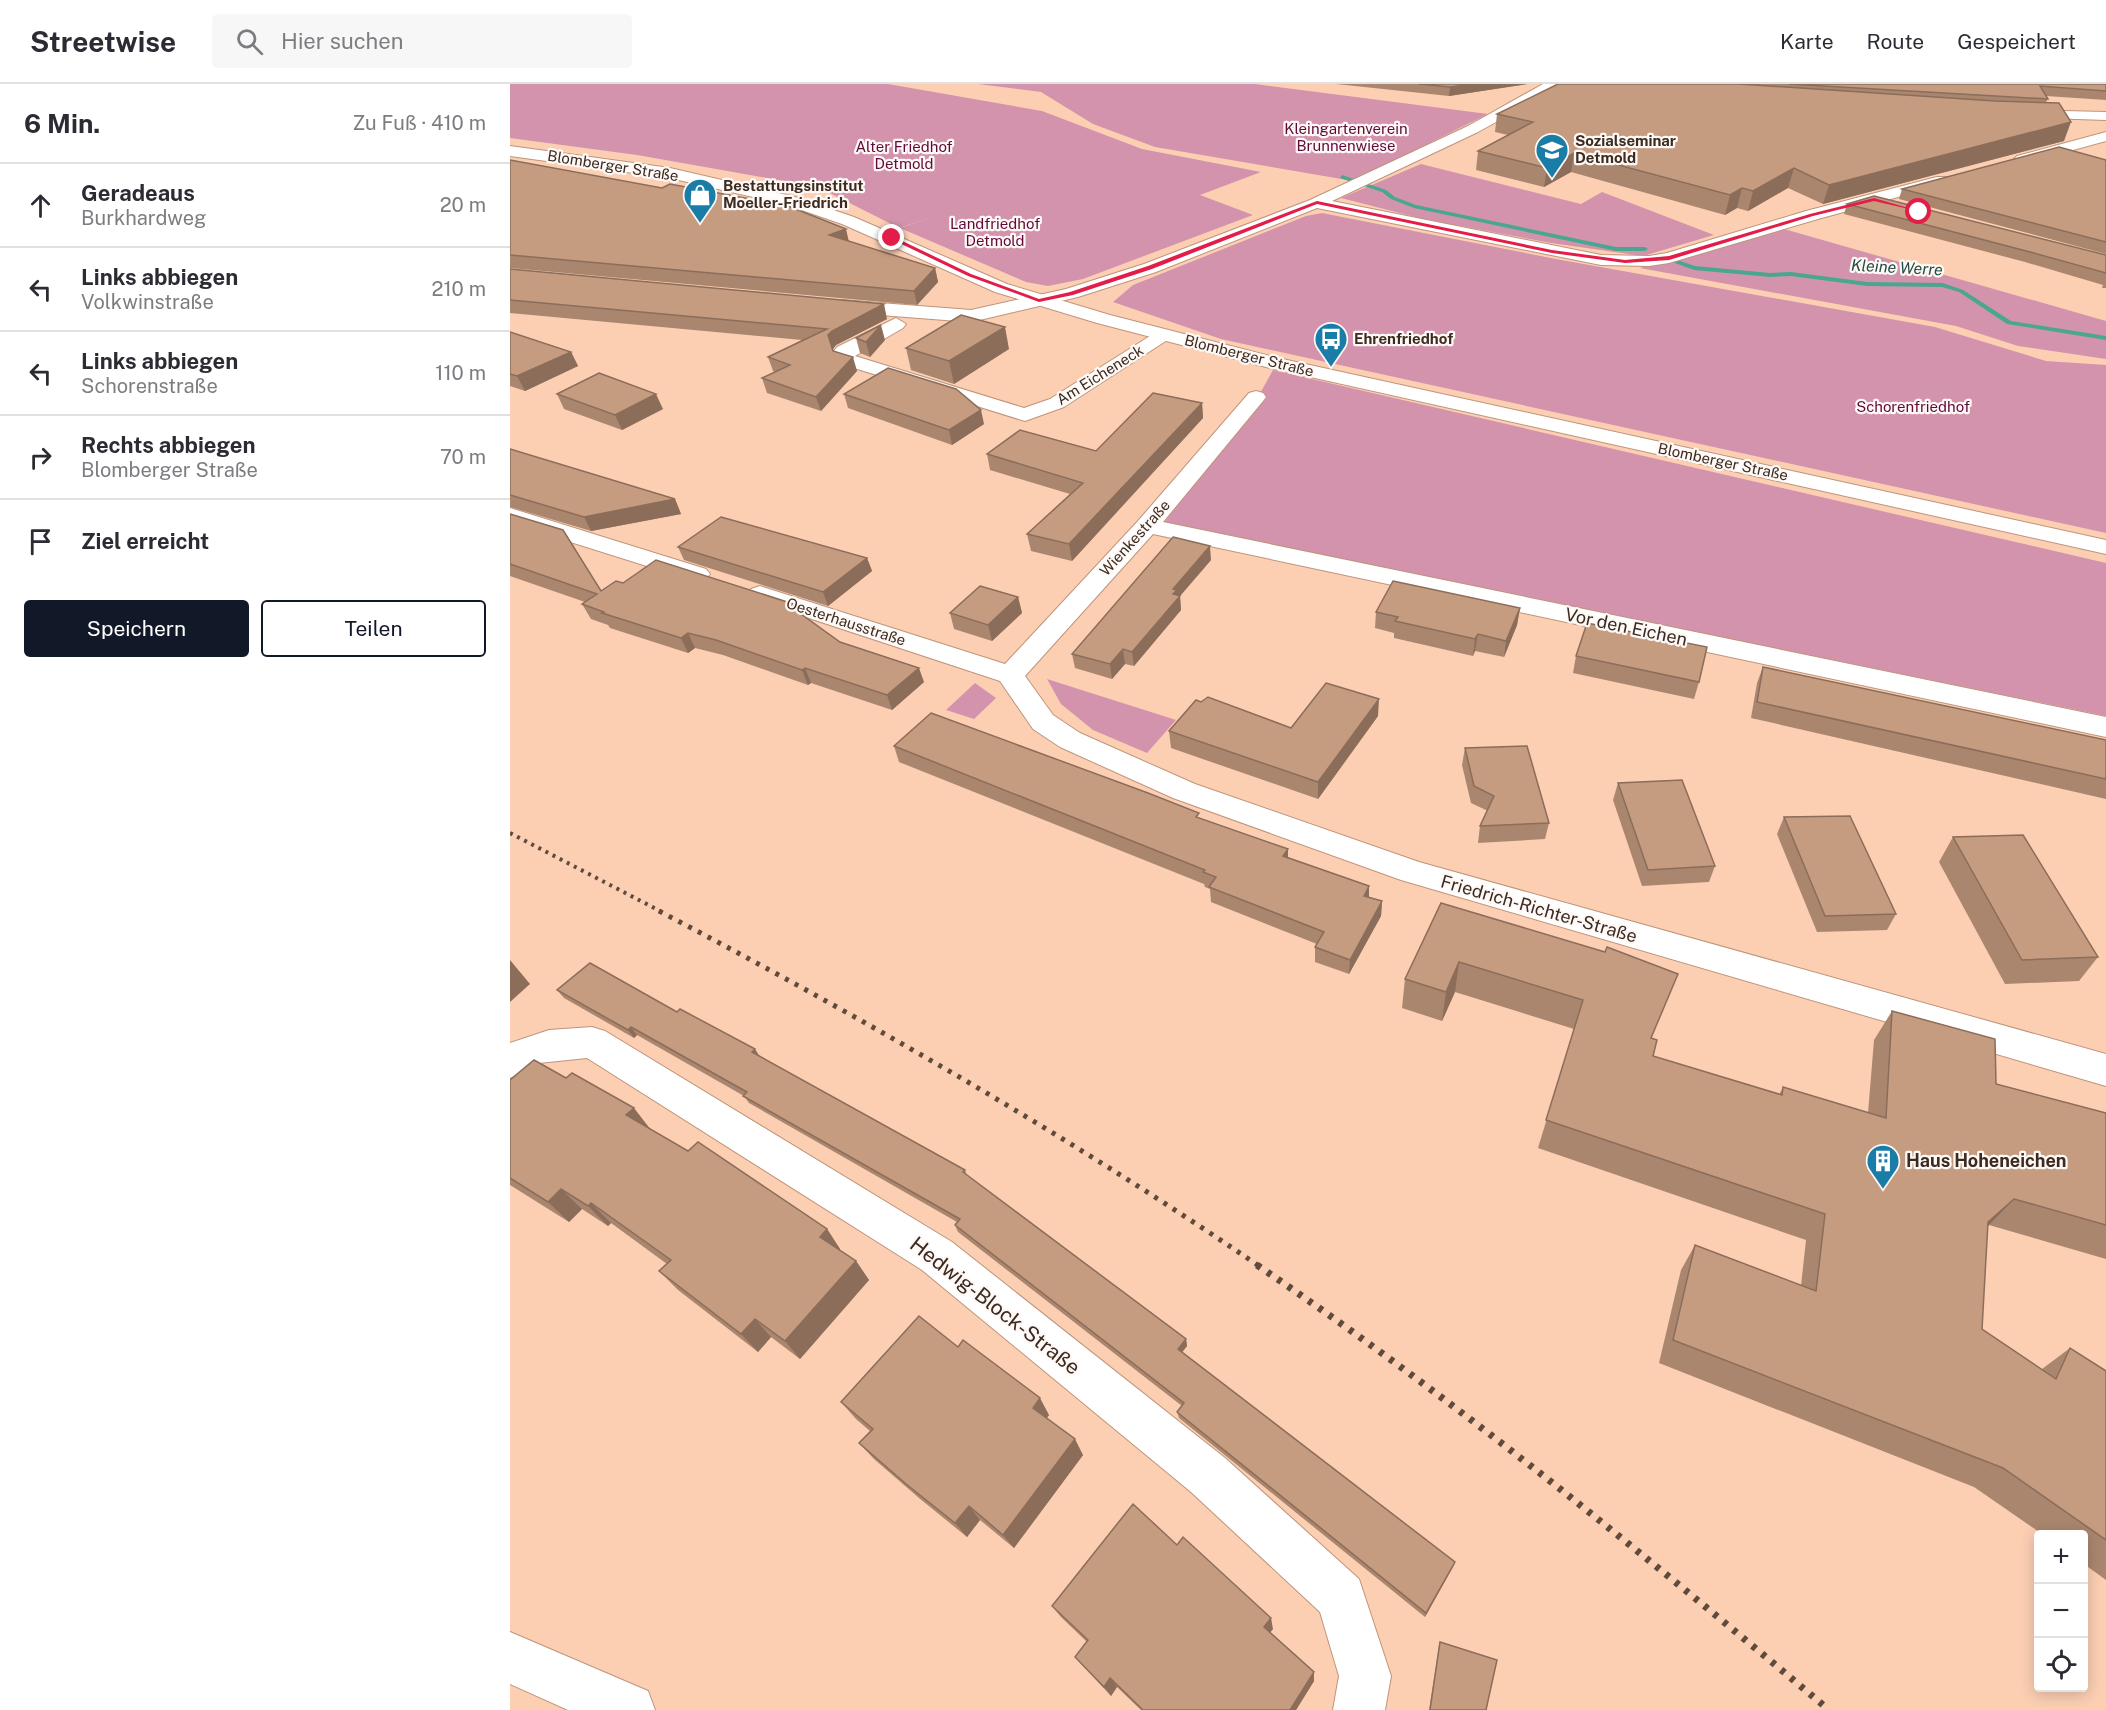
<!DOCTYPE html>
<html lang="de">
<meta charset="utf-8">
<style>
:root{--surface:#fff;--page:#f7f7f7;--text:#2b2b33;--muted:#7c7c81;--line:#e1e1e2;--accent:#111827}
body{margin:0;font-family:"Public Sans",sans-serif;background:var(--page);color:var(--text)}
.controls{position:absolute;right:18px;bottom:18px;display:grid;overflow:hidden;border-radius:6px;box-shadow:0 3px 15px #0003}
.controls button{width:54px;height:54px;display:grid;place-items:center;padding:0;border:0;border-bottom:2px solid var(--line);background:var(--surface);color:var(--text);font:30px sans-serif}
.stop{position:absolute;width:18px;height:18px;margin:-14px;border:4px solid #e11d48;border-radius:50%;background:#fff}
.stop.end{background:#e11d48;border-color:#fff;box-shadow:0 2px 6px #0008}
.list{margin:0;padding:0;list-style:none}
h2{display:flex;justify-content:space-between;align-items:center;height:78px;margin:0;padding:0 24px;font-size:26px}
h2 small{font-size:20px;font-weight:400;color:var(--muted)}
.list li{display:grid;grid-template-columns:39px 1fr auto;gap:18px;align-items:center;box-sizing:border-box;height:84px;padding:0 24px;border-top:2px solid var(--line)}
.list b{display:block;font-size:22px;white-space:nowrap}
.list p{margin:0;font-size:20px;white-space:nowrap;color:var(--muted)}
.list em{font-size:20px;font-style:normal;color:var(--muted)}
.actions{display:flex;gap:12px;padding:18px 24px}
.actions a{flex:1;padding:14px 0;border:2px solid var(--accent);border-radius:6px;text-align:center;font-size:21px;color:var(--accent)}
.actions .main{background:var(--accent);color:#fff}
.icon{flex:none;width:33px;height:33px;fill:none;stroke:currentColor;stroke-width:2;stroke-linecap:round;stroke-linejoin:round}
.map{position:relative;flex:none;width:1596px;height:1626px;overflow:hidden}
header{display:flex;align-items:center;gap:36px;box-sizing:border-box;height:84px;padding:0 30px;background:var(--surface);border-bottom:2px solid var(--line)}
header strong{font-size:28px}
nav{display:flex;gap:33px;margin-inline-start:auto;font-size:21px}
.search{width:420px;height:54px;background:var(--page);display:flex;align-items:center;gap:15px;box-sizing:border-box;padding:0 21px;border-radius:6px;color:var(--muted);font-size:22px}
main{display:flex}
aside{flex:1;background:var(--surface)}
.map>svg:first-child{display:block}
.green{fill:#d393ad}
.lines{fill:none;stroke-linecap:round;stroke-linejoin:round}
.stream{fill:#4aa78f;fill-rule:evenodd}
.minor-casing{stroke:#be947a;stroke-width:2}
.tertiary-casing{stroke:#be947a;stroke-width:2}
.minor{fill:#fff;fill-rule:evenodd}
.tertiary{fill:#fff;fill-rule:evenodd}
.rail-far2{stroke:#604a3c;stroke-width:4;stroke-dasharray:3 5;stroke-linecap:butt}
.rail-far1{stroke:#604a3c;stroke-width:5;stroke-dasharray:4 7;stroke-linecap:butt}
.rail{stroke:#604a3c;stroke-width:7;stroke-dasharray:4.5 8;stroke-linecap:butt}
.wall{fill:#aa866f}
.shaded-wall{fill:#8b6d5a}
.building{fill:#c69c81;stroke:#8b6d5a;stroke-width:1.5}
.route{fill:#e11d48}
.labels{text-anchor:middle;stroke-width:4.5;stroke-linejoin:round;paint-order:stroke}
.far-park-label{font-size:15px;fill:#610a3a;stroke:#fef9f6}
.far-poi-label{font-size:15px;font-weight:bold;fill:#3c2b20;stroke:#fef9f6;text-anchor:start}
.far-street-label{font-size:15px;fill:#3c2b20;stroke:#fef9f6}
.far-water-label{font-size:16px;font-style:italic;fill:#234c41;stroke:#fef9f6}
.street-label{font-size:18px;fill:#3c2b20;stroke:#fef9f6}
.poi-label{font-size:18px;font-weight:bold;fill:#3c2b20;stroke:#fef9f6;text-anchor:start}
.near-street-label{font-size:21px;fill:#3c2b20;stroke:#fef9f6}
</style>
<header>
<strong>Streetwise</strong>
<div class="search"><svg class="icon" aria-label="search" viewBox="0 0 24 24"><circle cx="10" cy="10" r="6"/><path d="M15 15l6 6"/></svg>Hier suchen</div>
<nav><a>Karte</a><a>Route</a><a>Gespeichert</a></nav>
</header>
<main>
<aside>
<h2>6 Min.<small>Zu Fuß · 410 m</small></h2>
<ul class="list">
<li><svg class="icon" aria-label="ahead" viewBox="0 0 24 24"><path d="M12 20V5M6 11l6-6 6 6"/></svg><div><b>Geradeaus</b><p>Burkhardweg</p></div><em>20 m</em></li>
<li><svg class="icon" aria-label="left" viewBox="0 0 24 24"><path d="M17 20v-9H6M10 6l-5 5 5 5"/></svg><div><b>Links abbiegen</b><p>Volkwinstraße</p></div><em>210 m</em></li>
<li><svg class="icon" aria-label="left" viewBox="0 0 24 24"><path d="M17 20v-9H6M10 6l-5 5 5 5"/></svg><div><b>Links abbiegen</b><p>Schorenstraße</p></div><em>110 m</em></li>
<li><svg class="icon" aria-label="right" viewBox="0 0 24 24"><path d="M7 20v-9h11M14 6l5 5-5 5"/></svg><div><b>Rechts abbiegen</b><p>Blomberger Straße</p></div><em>70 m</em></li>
<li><svg class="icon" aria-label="arrive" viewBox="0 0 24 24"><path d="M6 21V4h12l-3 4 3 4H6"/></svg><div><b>Ziel erreicht</b></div></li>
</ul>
<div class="actions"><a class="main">Speichern</a><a>Teilen</a></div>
</aside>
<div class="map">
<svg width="1596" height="1626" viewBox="0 0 1596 1626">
<rect width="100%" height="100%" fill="#fccfb3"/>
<g class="green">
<path d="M0,0H378L532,27L632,65L751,88L690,111L743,131L573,195L538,202L516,198L390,144L430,130L389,144L308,103L127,71L0,54Z"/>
<path d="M468,0H745L978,30L843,97L645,63L583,40L531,8Z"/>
<path d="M911,80L1071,120L1092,108L1204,151L1133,172L1041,159L913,135L831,114Z"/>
<path d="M812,129L1046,175L1425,243L1536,277L1596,281V449L711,255L603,218L623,201L796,132Z"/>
<path d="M1274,145L1596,237V275L1508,262L1446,242L1130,184Z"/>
<path d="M763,286L1596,479V632L654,439L748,313Z"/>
<path d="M537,595L666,636L637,669L583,646L551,620Z"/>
<path d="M465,599L486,614L464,635L436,626Z"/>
</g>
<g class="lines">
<g class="stream">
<path d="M832,91L876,106L885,113L906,121L1106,163H1135L1138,165L1135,167H1106L904,124L881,115L872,108L830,94Z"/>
<path d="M1167,176L1185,182L1260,189L1281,188L1357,198L1433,199L1453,206L1501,237L1596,252V256L1497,240L1449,208L1432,203L1357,202L1281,192L1260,193L1184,186L1165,179L1164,178Z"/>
</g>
<g class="minor-casing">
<g id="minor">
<path d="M1033,0H1047L1042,7L968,48L822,117L1091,171L1139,172L1157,169L1296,127L1427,93H1439L1441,96L1439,99L1308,135L1159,179L1139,182L1091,181L807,124L646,188L568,213L461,238L331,228L322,222L331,216L461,226L556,205L634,180L800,116L958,42Z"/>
<path d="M1511,26L1596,28V36L1506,33V27Z"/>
<path d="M1596,48V57L1512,80L1504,75L1507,72Z"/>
<path d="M386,234L396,240L393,244L345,272L514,324L540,315L648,247H662L665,251L554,323L515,337L328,279L324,267L327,263Z"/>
<path d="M746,307L753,309L756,313L753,317L653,438L1596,633V653L643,450L515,592L543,631L570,649L685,700L909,778L1596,970V1002L891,796L663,714L550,663L523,645L490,597L241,515L237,510L241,505L250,502L259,505L495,580L628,437L739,309Z"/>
<path d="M0,424L196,485L200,490L196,495L187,498L178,495L0,439Z"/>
<path d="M82,943L95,947L442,1158L715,1374L849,1495L881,1592L875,1626H823L829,1592L810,1528L681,1408L412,1186L77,974L29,979L0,994V959L39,946Z"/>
<path d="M0,1548L138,1607L145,1626H58L0,1600Z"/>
</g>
</g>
<g class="tertiary-casing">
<path id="tertiary" d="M0,62L160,84L285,113L344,133L497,200L600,231L768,274L1596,456V470L760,284L587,239L485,208L332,140L274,120L160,94L0,72Z"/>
</g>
<use href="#minor" class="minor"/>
<use href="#tertiary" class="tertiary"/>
<path class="rail-far2" d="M0,749L152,828"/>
<path class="rail-far1" d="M149,827C355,935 557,1051 749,1182"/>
<path class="rail" d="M747,1181C947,1317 1134,1470 1319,1626"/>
</g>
<g class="wall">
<path d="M826,0H1017L939,12Z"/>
<path d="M1048,0H1596V16L1536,12L1538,15L1536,18L1554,57L1313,120L1278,104L1238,127L1227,124L1215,131L1061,88L1034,103L966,86L968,67L998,51L985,48L987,30Z"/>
<path d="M0,76L339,157L425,184L428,198L407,221L0,184Z"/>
<path d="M1596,76V170L1389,115L1392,105Z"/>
<path d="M1337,120L1596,171V204H1592L1593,201L1515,178L1334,130Z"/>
<path d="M0,185L377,235L326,261L323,265V267L347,287L311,327L257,309L252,294L265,288L263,287L258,273L292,256L0,229Z"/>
<path d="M0,248L61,268L68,282L15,307L0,302Z"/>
<path d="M346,254L375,256L360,273L350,269Z"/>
<path d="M396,264L499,265L444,300L401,286Z"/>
<path d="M47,310L153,325L112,346L54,325Z"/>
<path d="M334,310L474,340L442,361L338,324Z"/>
<path d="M692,319L693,334L562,477L521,467L517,450L560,410L480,386L477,370L586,367Z"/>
<path d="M0,365L165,415L171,430L81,447L0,423Z"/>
<path d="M0,430L91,507L113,499L297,534L330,558L414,598L382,626L301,599L298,601L213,571L185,564L178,569L100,544L98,541L81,535L72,520L75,518L0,492Z"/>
<path d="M168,463L357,474L362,487L318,522L174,476Z"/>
<path d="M701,476L670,512L671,526L624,582L615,580L602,595L565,584L562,570Z"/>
<path d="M508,513L512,529L482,557L444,545L440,529Z"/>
<path d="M1010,524L1007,541L994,573L965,567L963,572L884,554V549L865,544L866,528Z"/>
<path d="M1066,572L1189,598L1184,615L1063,589Z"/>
<path d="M1253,583L1596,656V715L1241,634L1247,599Z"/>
<path d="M868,632L808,715L661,664L659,647L781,644Z"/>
<path d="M384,662L690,734L778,765V774L859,802V814L872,817L871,832L839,890L805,878V863L807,860L701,818L700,805L695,803L694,800L389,678Z"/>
<path d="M955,664L1039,739L1035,755L968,759L970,742L978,727L961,719L952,681Z"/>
<path d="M1108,699L1205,782L1199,798L1132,802L1103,716Z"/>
<path d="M1274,733L1386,830L1377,846L1307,848L1267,750Z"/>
<path d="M1443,753L1588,873L1569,897L1495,900L1429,778Z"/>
<path d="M931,819L1142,954L1143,972L1269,1011L1273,1003L1358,1029L1364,956L1382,927L1486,1000L1596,1029V1175L1479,1141L1477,1143L1472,1245L1532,1285L1560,1264L1596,1287V1496L1574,1480V1450H1532L1464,1403L1149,1279L1171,1186L1185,1161L1291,1202L1296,1156L1028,1064L1064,945L945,908L932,937L892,924L895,895Z"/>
<path d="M47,906L249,973L455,1086L457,1092L676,1255L677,1262L672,1268L945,1478L915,1533L669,1334L667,1328L672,1322L448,1148L445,1141L447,1138L239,1019L234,1012L127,951L124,954L54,914Z"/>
<path d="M0,996L141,1046L317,1145L330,1165V1166L346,1177L359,1196L290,1275L261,1253L248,1268L168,1206L149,1187L157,1180L101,1139L98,1142L72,1125L59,1138L0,1101Z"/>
<path d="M448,1263L539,1331L537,1334L573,1371L504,1464L470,1436L457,1453L409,1414L364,1375L349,1359L360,1347L346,1335L331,1318Z"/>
<path d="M667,1461L763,1545L760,1548L804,1588V1597L786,1626H631L607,1603L601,1612L565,1573L577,1558L551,1533L542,1522Z"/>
<path d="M930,1558L976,1626H919L929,1562Z"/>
</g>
<g class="shaded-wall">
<path d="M961,0H1017L939,12L940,3Z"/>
<path d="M1561,38L1554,57L1313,120L1319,101Z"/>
<path d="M1064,69L1061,88L1034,103L1037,84Z"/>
<path d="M1284,84L1278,104L1238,127L1243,107Z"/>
<path d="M1232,104L1227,124L1215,131L1220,111Z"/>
<path d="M336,145L339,158L319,151Z"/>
<path d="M425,184L428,198L407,221L404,207Z"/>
<path d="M374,220L377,235L326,261L322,266L318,251L322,247Z"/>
<path d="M371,241L375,256L360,273L356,258Z"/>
<path d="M495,243L499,265L444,300L439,277Z"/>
<path d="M61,268L68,282L15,307L7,292Z"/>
<path d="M343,273L347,287L311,327L306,313Z"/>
<path d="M146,310L153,325L112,346L105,331Z"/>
<path d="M692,319L693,334L562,477L559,460Z"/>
<path d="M471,326L474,340L442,361L439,346Z"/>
<path d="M165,415L171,430L81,447L74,433Z"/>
<path d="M700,462L701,476L670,512L671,526L624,582L622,568L663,505Z"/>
<path d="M357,474L362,487L318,522L313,508Z"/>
<path d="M508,513L512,529L482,557L478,541Z"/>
<path d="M293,523L298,538L287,527Z"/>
<path d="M1010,524L1007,541L994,573L996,557Z"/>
<path d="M178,549L185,564L178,569L171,554Z"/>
<path d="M968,550L965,567L963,572L965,555Z"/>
<path d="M613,565L615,580L602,595L600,580Z"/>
<path d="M295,584L301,599L298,601L292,586Z"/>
<path d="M409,584L414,598L382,626L377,611Z"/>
<path d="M869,615L868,632L808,715V698Z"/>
<path d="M778,765V781L773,772Z"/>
<path d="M859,802V817L854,812Z"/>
<path d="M872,817L871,832L839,890L840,876Z"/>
<path d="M0,876L20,900L0,918Z"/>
<path d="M949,878L945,908L932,937L936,908Z"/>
<path d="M121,943L127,951L124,954L118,946Z"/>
<path d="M245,965L250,973L242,968Z"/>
<path d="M124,1024L141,1046L116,1031Z"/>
<path d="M51,1105L72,1125L59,1138L38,1118Z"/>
<path d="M1504,1115L1479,1141L1453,1163L1478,1138Z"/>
<path d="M81,1119L101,1139L98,1142L78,1122Z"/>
<path d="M317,1145L330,1165L324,1172L310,1153Z"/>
<path d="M346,1177L359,1196L290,1275L275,1257Z"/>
<path d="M245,1235L261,1253L248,1268L231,1250Z"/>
<path d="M676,1255L677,1262L670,1271L668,1265Z"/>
<path d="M530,1314L539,1331L532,1340L523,1324Z"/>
<path d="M565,1355L573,1371L504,1464L493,1451Z"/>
<path d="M459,1422L470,1436L457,1453L445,1439Z"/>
<path d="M945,1478L943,1483L915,1533L916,1529Z"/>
<path d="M761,1534L763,1545L756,1554L754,1543Z"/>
<path d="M804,1588V1597L786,1626H780Z"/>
<path d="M600,1594L607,1603L601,1612L594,1603Z"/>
</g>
<g class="building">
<path d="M909,0H961L940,3Z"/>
<path d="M1048,0H1229L1485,17L1549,19L1561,38L1319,101L1284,84L1243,107L1232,104L1220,111L1064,69L1037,84L968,67L1023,38L987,30Z"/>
<path d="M1279,0H1596V7L1530,2L1538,15Z"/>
<path d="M1549,63L1596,76V158L1392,105Z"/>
<path d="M0,76L152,104L160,100L278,122L336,145L319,151L425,184L404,207L0,171Z"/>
<path d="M1364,112L1596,171V189L1520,168L1337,120Z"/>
<path d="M0,185L374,220L322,247L318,251L323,267L343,273L306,313L252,294L280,281L258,273L317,245L0,216Z"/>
<path d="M451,231L495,243L439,277L396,264Z"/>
<path d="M371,241L356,258L346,254Z"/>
<path d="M0,248L61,268L7,292L0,290Z"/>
<path d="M378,284L446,305L471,326L439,346L334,310Z"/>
<path d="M89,289L146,310L105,331L47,310Z"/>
<path d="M643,309L692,319L559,460L517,450L573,399L477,370L510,346L586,367Z"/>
<path d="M0,365L165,415L74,433L0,411Z"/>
<path d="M0,430L53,446L91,507L106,497L113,499L146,476L293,523L287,527L330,558L409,584L377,611L295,584L292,586L206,556L178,549L171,554L92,529L94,528L72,520L87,510L0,480Z"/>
<path d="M211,433L357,474L313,508L168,463Z"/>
<path d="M663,453L700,462L663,505L667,506L663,510L670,512L622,568L613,565L600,580L562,570Z"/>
<path d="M883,497L1010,524L996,557L968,550L965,555L885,537L888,533L866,528Z"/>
<path d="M470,502L508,513L478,541L440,529Z"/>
<path d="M1077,539L1197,563L1189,598L1066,572Z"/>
<path d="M1253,583L1596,656V695L1247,618Z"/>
<path d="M816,599L869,615L808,698L659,647L686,616L691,618L698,613L781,644Z"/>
<path d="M421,629L638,709L689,729L686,733L778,765L773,772L859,802L854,812L872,817L840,876L805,863L814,848L699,803L706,793L693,788L695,786L384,662Z"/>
<path d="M1017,662L1039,739L970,742L984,712L964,702L955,664Z"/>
<path d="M1172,696L1205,782L1138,786L1108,699Z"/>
<path d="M1340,732L1386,830L1315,832L1274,733Z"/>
<path d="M1513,751L1588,873L1512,876L1443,753Z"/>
<path d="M931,819L1095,868L1097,863L1168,890L1141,954L1147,956L1143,972L1272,1011L1273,1003L1376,1034L1382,927L1485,955L1486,1000L1596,1029V1141L1504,1115L1478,1138L1472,1245L1546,1295L1560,1264L1596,1287V1456L1493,1384L1163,1256L1185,1161L1306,1207L1315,1130L1036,1036L1073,916L949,878L936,908L895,895Z"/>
<path d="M80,879L167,928L170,925L245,965L242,968L455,1086L453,1088L676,1255L668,1265L945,1478L916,1529L667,1328L674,1319L445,1141L450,1135L233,1012L237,1008L121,943L118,946L47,906Z"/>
<path d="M24,976L56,994L62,989L124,1024L116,1031L178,1067L188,1058L317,1145L310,1153L346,1177L275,1257L245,1235L231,1250L149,1187L161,1176L81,1119L78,1122L51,1105L38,1118L0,1094V996Z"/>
<path d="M409,1232L448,1263L453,1256L530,1314L523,1324L565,1355L493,1451L459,1422L445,1439L396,1400L349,1359L363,1345L331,1318Z"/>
<path d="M623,1420L667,1461L673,1453L761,1534L754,1543L804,1588L780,1626H633L600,1594L594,1603L565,1573L578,1556L542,1522Z"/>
<path d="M930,1558L987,1576L976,1626H920Z"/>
</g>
<path class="route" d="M1364,114L1412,128L1364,117L1303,132L1159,176L1115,179L1042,169L807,120L642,185L563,211L529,218L458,192L379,154L384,153L461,190L529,215L560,208L638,182L807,117L1042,166L1115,176L1159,172L1300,130Z"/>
<defs>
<g id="school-pin" transform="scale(1.725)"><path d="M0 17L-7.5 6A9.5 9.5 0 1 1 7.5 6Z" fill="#1a7da8" stroke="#fef9f6"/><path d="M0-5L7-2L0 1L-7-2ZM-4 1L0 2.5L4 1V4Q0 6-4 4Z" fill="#fff"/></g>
<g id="shop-pin" transform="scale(1.725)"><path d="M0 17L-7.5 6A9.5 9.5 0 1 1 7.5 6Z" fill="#1a7da8" stroke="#fef9f6"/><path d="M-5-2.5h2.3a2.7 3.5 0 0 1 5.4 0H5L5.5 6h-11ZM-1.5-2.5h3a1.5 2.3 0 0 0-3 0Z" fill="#fff"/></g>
<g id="bus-pin" transform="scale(1.725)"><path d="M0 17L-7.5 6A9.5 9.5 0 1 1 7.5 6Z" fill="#1a7da8" stroke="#fef9f6"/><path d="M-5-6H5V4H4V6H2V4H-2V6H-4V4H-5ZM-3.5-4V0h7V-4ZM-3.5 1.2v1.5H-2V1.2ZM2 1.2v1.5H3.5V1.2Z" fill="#fff"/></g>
<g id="building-pin" transform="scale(1.725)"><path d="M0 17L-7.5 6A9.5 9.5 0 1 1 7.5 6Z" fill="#1a7da8" stroke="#fef9f6"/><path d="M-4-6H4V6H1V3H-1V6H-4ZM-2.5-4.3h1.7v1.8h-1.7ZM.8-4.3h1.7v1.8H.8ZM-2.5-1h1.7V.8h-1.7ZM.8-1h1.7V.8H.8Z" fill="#fff"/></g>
</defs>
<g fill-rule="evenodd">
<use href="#school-pin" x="1042" y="66"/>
<use href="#shop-pin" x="190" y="111"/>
<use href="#bus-pin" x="821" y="255"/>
<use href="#building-pin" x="1373" y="1077"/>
</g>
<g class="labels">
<g class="far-park-label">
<text x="836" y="50">Kleingartenverein<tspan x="836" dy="17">Brunnenwiese</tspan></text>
<text x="394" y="68">Alter Friedhof<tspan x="394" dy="17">Detmold</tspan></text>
<text x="485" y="145">Landfriedhof<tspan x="485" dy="17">Detmold</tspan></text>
<text x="1403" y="328">Schorenfriedhof</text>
</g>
<g class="far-poi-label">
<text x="1065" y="62">Sozialseminar<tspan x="1065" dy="17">Detmold</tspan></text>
<text x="213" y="107">Bestattungsinstitut<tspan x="213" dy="17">Moeller-Friedrich</tspan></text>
<text x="844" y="260">Ehrenfriedhof</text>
</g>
<g class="far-street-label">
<text transform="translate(103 82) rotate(9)" y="5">Blomberger Straße</text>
<text transform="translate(739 272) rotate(14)" y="5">Blomberger Straße</text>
<text transform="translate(590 291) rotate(-32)" y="5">Am Eicheneck</text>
<text transform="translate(1213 378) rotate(12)" y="5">Blomberger Straße</text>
<text transform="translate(625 454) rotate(-48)" y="5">Wienkestraße</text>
<text transform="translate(336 538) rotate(18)" y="5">Oesterhausstraße</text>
</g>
<g class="far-water-label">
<text transform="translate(1387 183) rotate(3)" y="6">Kleine Werre</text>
</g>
<g class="street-label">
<text transform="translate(1116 543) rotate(12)" y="6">Vor den Eichen</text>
<text transform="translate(1029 825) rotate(16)" y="6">Friedrich-Richter-Straße</text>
</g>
<g class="poi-label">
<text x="1396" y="1083">Haus Hoheneichen</text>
</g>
<g class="near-street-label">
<text transform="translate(485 1222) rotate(38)" y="7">Hedwig-Block-Straße</text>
</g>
</g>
</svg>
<div class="controls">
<button>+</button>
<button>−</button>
<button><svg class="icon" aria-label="locate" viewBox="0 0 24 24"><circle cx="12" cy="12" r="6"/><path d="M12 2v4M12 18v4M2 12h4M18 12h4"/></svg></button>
</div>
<div class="stop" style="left:1409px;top:128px"></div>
<div class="stop end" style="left:382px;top:154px"></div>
</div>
</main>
